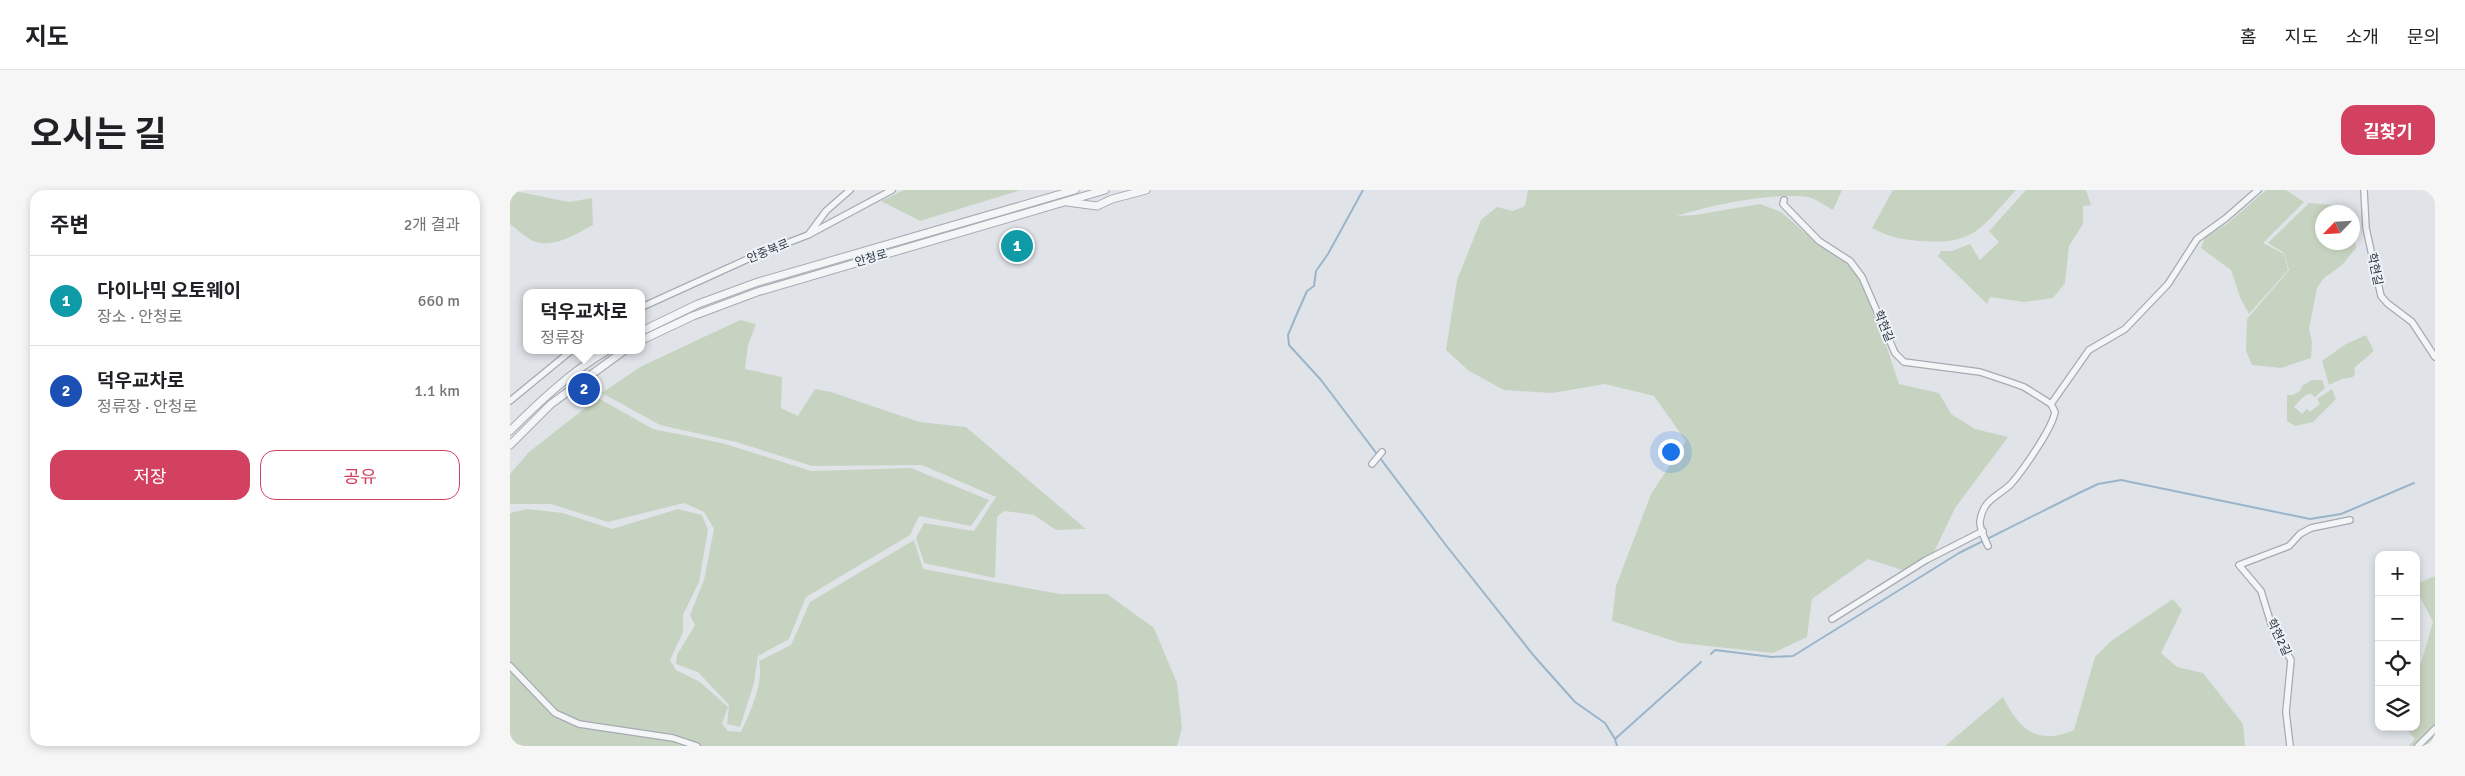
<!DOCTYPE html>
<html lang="ko">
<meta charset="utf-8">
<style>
:root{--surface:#fff;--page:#f6f6f6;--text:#202124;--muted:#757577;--line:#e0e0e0;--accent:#d24260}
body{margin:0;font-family:Signika,"Noto Sans KR",sans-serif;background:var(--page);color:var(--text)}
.controls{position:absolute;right:15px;bottom:15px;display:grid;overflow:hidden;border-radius:10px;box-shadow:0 2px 8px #0003}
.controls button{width:45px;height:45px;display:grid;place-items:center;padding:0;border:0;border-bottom:1px solid var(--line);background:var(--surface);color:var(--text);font:25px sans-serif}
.compass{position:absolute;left:1805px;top:15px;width:45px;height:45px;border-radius:50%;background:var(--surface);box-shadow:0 2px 8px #0003;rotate:245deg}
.you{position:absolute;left:1160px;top:261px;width:18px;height:18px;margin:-12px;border:4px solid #fff;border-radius:50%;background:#1a73e8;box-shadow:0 0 0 8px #1a73e833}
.badge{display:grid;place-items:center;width:32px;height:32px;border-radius:50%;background:var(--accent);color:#fff;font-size:16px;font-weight:700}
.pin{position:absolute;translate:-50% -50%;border:2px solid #fff;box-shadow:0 1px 5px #0006}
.popup{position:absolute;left:13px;top:99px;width:122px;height:65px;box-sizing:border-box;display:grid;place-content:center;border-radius:10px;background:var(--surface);filter:drop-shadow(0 1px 4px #0005);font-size:16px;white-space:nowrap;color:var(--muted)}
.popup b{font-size:19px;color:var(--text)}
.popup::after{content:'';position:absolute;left:50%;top:100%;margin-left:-10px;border:10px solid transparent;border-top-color:var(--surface)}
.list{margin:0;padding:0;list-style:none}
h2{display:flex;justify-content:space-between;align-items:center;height:65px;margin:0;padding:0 20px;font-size:21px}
h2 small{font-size:16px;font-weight:400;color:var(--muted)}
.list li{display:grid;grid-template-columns:32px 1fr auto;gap:15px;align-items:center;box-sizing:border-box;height:90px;padding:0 20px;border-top:1px solid var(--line)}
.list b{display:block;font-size:19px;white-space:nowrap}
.list p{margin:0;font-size:16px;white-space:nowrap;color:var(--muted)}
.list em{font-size:16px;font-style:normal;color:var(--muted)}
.actions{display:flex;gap:10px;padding:15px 20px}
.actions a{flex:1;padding:11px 0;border:1px solid var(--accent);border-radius:15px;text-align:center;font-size:18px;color:var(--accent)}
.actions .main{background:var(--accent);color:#fff}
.icon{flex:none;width:28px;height:28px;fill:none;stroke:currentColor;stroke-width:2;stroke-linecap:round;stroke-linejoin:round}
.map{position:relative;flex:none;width:1925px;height:556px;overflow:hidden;border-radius:15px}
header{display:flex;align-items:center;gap:30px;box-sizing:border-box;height:70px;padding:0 25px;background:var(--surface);border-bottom:1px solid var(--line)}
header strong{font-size:24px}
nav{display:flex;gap:28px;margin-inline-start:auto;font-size:18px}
.intro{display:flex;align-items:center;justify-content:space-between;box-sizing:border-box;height:120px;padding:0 30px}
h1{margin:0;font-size:35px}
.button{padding:12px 22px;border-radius:15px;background:var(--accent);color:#fff;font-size:18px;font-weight:700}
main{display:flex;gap:30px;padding:0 30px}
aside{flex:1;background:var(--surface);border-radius:15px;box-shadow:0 2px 8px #0003}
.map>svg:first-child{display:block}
.green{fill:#c7d3c1}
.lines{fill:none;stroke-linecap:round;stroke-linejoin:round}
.stream{stroke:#9ab4ca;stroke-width:2}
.minor-casing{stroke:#a5abb3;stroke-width:8}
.tertiary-casing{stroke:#a5abb3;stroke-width:9}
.minor{stroke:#f3f5f7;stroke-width:5.5}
.tertiary{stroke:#f3f5f7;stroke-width:7}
.labels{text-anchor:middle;stroke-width:4;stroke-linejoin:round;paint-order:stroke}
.street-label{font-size:12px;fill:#283341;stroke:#eff3f7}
</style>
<header>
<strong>지도</strong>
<nav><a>홈</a><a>지도</a><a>소개</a><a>문의</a></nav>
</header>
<div class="intro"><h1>오시는 길</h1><a class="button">길찾기</a></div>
<main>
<aside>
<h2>주변<small>2개 결과</small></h2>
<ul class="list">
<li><span class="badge" style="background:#0f9aa8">1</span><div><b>다이나믹 오토웨이</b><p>장소 · 안청로</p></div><em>660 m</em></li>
<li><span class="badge" style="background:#1a4fb4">2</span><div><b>덕우교차로</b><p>정류장 · 안청로</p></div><em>1.1 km</em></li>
</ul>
<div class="actions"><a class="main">저장</a><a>공유</a></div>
</aside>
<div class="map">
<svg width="1925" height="556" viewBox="0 0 1925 556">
<rect width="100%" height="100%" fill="#e0e4e9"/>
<g class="green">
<path d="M0,0L59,12L82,8L83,35C66,44 43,59 23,51C15,47 7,39 0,34Z"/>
<path d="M394,0H511L410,31L371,11Z"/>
<path d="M1018,0H1332L1323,20C1316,16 1306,9 1298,7C1264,2 1200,15 1167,26L1185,25L1250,14L1271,22L1307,53L1338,73L1349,88L1365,121L1389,194L1429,203L1441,224L1465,239L1498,247L1445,318L1423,364L1392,380L1358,369L1302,409L1297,447L1263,463L1170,453L1102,431L1106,396L1141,304L1176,251L1144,206L1095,194L1042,203L994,200L959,181L936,160L947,90L971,30L987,17L1003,21L1015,16Z"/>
<path d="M1383,0H1506C1472,37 1464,56 1410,51C1390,49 1379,47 1362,38Z"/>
<path d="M1516,0H1576L1581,15L1573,16V34L1559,56L1555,93L1543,108L1514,112L1480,107L1477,114L1428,66L1431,61H1442L1460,54L1470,70L1489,52L1479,41Z"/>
<path d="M1756,0H1776L1794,12L1753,53L1774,64L1778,80L1739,124L1730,107L1721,80L1691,58L1695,47L1718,33Z"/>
<path d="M1799,13L1824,15L1837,22H1812V52H1842L1843,40L1846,58L1832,75L1814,88L1807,98L1799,139L1802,152L1801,168L1771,178L1742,175L1736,161L1737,129L1779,80L1774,63L1758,53Z"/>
<path d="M230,130L246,134L238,155L235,179L272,187L271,218L288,226L305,199L321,202L409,232L456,237L576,339L546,340L524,325L494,321L487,327L485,388L414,373L406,348L414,333L464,341L486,307L412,275L302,276L226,252L150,235L92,203L130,177Z"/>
<path d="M1856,145L1864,161L1844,178L1845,184L1843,187L1832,189L1819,195L1812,171L1836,154Z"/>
<path d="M1802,190H1812L1815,198L1805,207L1800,203L1793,207L1784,217L1792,224L1797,219L1800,222L1810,214L1807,209L1822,199L1826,209L1803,232L1785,236L1777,231V205H1783L1790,201L1792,196Z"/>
<path d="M88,208L143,239L212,253L301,281L401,278L479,310L461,336L409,326L400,345L296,407L279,449L248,466L244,493L230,537L217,534L219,515L188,482L166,474L167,465L185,435L180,425L194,390L204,339L194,322L174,313L98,332L41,314H0V284L19,262Z"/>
<path d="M17,319L53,323L102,339L168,319L192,325L198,340L189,392L173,425V442L160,470L166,480L190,492L218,517L212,534L218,541L231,542C240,521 254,495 249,471L281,455L300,412L404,350L413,379L550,404H597L644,438L667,493L672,538L667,556H0V323Z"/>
<path d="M1925,386V556H1899L1905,549L1894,537H1906V473H1911L1923,432L1906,399V394Z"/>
<path d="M1663,409L1672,420L1651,463L1667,477L1693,483L1733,534L1735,556H1435L1493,507C1509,539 1527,556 1564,540L1585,467L1601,451Z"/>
</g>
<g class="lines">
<g class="stream">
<path d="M853,0L818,64L806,81L804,96L797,101L786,126L778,145L779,155L811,190L935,354L1024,466L1065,512L1095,533L1105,549"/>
<path d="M1201,464L1205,460L1262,467L1283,466L1449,363L1569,303L1588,294L1611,290L1800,329L1831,324L1904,293"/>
<path d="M1107,556L1105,549L1191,472"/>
</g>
<g class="minor-casing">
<g id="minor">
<path d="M1854,0L1856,38L1871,106L1877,113L1902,132L1925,167"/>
<path d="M1274,10L1273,14L1309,51L1340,71L1352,87L1385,163L1394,172L1470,182L1500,192L1514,197L1541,214"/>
<path d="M299,44L316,21L340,0"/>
<path d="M132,117L251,63L298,45L382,0"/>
<path d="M0,211L62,160"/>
<path d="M862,274L872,262"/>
<path d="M1478,356C1475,349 1469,338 1470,331C1473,309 1489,306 1501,294C1513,280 1542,239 1545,222L1541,214L1579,160L1615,139L1658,94L1687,49L1716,28L1748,0"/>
<path d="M1322,429L1416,370L1473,341"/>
<path d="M0,476L45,523L69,534L163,548L187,556"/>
<path d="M1780,556L1776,522L1781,470L1763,440L1751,401L1729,375L1779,356L1790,344L1801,338L1840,330"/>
<path d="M1908,556L1925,539"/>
</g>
</g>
<g class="tertiary-casing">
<g id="tertiary">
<path d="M557,12L587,16L602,9L636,0"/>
<path d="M132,141L188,114L248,92L565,0"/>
<path d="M132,150L183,126L247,102L595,0"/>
<path d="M0,241C30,211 62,181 98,160"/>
<path d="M0,255L41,214L115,160"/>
</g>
</g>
<use href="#minor" class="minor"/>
<use href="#tertiary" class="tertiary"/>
</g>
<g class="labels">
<g class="street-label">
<text transform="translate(258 61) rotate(-22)" y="4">안중북로</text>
<text transform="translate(361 68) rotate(-16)" y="4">안청로</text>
<text transform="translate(1865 79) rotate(78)" y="4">학현길</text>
<text transform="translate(1374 136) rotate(68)" y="4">학현길</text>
<text transform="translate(1769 447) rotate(64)" y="4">학현2길</text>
</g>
</g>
</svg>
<div class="controls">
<button>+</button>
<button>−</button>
<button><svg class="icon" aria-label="locate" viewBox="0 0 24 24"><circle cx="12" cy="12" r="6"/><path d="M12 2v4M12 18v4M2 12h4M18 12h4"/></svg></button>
<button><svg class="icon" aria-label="layers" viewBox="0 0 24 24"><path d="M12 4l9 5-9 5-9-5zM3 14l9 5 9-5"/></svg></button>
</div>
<svg class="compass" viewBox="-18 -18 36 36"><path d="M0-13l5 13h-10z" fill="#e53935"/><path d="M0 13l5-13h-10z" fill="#757577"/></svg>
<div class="you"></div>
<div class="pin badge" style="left:507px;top:56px;background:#0f9aa8">1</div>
<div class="pin badge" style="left:74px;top:199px;background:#1a4fb4">2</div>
<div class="popup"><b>덕우교차로</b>정류장</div>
</div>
</main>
